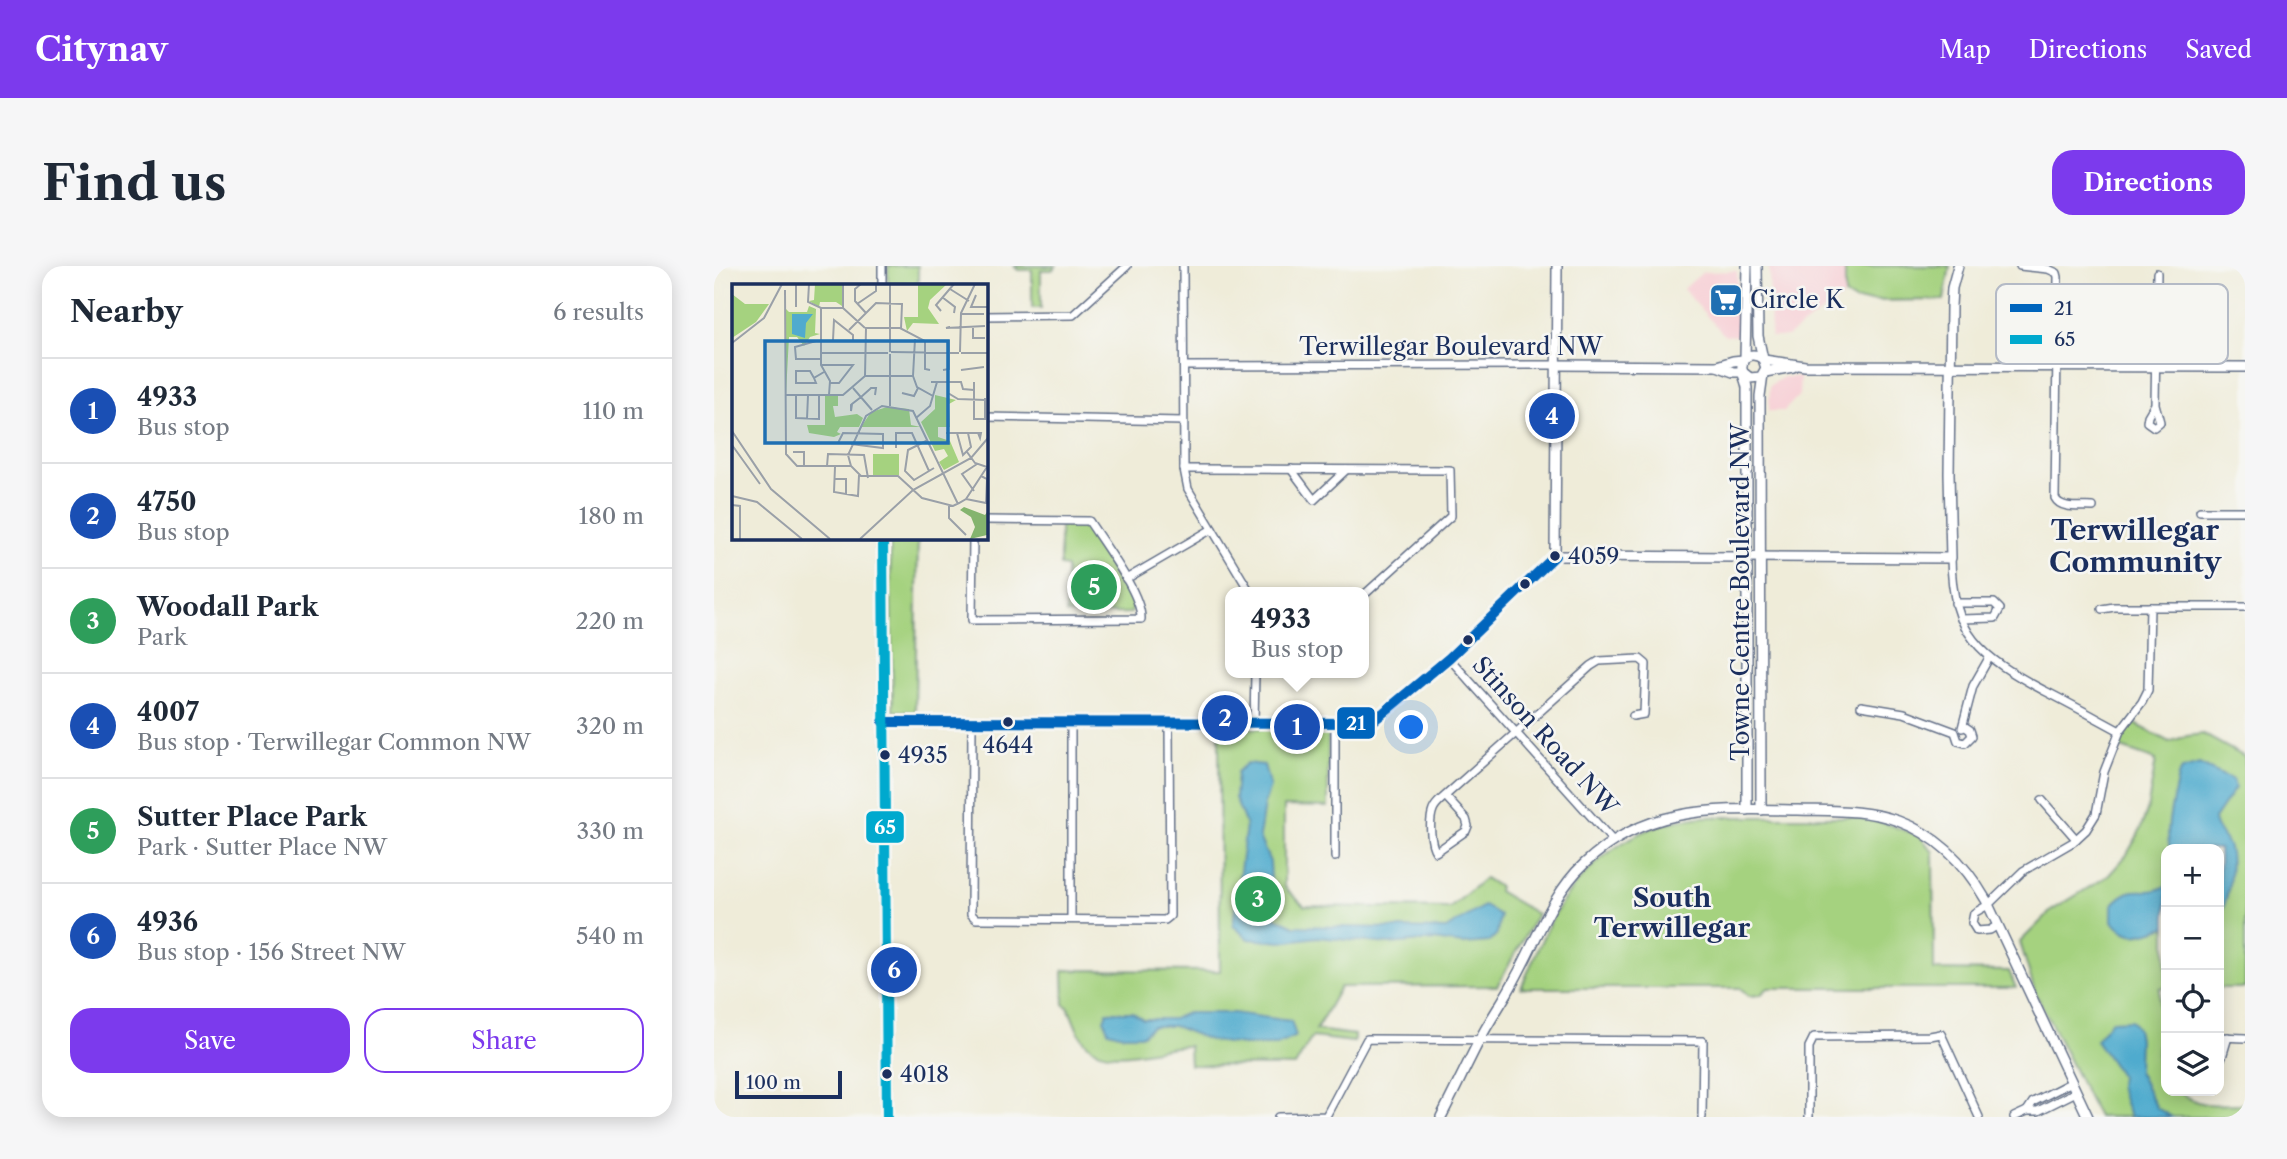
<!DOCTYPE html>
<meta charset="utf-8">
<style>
:root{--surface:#fff;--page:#f6f6f7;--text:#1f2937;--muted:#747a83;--line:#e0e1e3;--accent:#7c3aed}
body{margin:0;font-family:"Libre Caslon Text",serif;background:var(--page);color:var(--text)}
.controls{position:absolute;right:21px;bottom:21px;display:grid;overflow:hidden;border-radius:14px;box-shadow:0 4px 18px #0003}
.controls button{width:63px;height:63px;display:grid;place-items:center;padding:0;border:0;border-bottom:2px solid var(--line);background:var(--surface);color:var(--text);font:35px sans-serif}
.scale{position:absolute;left:21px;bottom:18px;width:107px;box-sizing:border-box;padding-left:7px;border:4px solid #1b2f5e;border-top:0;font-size:19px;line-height:24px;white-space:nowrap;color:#1b2f5e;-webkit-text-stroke:5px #f6f6f2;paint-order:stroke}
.you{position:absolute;left:698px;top:462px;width:24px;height:24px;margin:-18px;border:5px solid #fff;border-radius:50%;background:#1a73e8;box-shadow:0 0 0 10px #1a73e833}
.badge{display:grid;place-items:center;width:46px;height:46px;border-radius:50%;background:var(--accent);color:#fff;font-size:23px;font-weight:700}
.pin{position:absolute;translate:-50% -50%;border:4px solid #fff;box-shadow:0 2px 7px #0006}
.popup{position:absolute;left:511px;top:321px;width:144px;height:91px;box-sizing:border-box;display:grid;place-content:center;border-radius:14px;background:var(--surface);filter:drop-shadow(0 2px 5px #0005);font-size:23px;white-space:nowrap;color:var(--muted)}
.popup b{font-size:26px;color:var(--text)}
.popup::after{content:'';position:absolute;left:50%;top:100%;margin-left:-14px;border:14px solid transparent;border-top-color:var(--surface)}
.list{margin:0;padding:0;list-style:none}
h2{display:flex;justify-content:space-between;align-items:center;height:91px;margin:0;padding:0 28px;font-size:30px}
h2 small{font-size:23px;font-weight:400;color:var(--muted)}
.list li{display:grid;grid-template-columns:46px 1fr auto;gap:21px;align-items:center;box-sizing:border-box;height:105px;padding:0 28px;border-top:2px solid var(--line)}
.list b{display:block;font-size:26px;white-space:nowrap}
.list p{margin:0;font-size:23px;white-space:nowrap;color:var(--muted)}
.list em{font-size:23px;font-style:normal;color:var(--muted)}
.actions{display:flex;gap:14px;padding:21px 28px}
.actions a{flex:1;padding:16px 0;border:2px solid var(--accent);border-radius:21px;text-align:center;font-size:24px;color:var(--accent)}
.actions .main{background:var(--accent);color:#fff}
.icon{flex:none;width:38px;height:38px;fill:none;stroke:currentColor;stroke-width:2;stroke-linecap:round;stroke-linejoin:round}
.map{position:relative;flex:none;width:1531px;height:851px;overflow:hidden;border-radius:21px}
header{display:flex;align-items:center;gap:42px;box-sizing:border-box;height:98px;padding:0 35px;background:var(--accent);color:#fff}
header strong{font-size:33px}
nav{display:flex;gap:38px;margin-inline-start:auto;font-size:24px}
.intro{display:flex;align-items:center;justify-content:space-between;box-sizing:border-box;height:168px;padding:0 42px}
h1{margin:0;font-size:49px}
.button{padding:18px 32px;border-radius:21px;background:var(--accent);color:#fff;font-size:24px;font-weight:700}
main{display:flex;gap:42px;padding:0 42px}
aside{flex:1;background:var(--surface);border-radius:21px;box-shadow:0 4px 18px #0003}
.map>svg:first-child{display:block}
.built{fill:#f7cfd5}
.green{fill:#a5d27f;stroke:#60806e;stroke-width:2}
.water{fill:#50abce;stroke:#366d96;stroke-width:2}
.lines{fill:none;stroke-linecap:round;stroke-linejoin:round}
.minor-casing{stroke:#657189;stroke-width:10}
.tertiary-casing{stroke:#657189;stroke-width:12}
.minor{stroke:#fff;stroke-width:7}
.tertiary{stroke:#fff;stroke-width:9}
.bus-1-casing{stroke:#f6f6f2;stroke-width:16}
.bus-2-casing{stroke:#f6f6f2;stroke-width:16}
.bus-1{stroke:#0065bd;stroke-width:10}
.bus-2{stroke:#00a9ce;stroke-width:10}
.bus-dot{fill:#1b2f5e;stroke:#f6f6f2;stroke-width:2.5}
.labels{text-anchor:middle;stroke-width:5;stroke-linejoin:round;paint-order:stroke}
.bus-label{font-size:22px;fill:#1b2f5e;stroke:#f6f6f2;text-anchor:start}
.poi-label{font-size:24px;fill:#1b2f5e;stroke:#f6f6f2;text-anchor:start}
.street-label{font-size:24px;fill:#1b2f5e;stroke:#f6f6f2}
.neighbourhood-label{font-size:26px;font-weight:bold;fill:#1b2f5e;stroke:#f6f6f2}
.quarter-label{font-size:28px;font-weight:bold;fill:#1b2f5e;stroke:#f6f6f2}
.inset-road{fill:none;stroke:#9aa0a8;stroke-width:2}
.view{fill:#1f6fb2;fill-opacity:0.15;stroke:#1f6fb2;stroke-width:3.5}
.inset-edge{fill:none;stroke:#1b2f5e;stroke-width:3.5}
.key{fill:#f6f6f2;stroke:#b4bac6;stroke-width:2}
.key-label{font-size:19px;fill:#1b2f5e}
.line-badge{stroke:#f6f6f2;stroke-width:2.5}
.badge-label{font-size:19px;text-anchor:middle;font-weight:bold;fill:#fff}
</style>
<header>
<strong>Citynav</strong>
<nav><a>Map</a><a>Directions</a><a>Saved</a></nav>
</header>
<div class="intro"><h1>Find us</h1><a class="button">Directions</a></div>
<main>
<aside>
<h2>Nearby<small>6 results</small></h2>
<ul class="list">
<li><span class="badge" style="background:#1a4fb4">1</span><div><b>4933</b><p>Bus stop</p></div><em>110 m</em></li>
<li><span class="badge" style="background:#1a4fb4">2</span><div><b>4750</b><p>Bus stop</p></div><em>180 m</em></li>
<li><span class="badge" style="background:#2e9e5b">3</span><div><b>Woodall Park</b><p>Park</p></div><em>220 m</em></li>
<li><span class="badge" style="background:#1a4fb4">4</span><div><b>4007</b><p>Bus stop · Terwillegar Common NW</p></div><em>320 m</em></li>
<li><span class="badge" style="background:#2e9e5b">5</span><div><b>Sutter Place Park</b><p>Park · Sutter Place NW</p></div><em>330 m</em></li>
<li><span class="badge" style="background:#1a4fb4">6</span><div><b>4936</b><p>Bus stop · 156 Street NW</p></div><em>540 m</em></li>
</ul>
<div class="actions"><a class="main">Save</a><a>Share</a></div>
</aside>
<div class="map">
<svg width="1531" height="851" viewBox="0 0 1531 851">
<rect width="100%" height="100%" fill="#f6f6f2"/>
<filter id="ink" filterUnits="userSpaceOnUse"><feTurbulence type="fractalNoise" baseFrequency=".0143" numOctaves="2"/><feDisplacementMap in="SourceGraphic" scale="14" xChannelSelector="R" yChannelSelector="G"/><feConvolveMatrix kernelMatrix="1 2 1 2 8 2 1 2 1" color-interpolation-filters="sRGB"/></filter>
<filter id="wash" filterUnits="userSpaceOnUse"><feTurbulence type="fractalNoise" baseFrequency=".00686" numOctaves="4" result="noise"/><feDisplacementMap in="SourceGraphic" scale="28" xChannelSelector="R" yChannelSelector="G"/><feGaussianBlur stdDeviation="1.57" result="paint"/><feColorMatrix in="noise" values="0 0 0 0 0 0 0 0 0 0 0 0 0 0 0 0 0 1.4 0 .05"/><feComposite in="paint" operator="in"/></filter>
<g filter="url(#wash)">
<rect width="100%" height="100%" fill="#efecd9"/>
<g class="built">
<path d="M1055,0H1131V29L1073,71H1057Z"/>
<path d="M1023,5L1024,70L1010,69L969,23L989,6Z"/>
<path d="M1070,111H1086L1085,129L1070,145H1055L1056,119Z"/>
</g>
<g class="green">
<rect x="174" y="0" width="30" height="19"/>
<path d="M300,0H342L338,4H327V42H318V4H304Z"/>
<path d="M1131,0H1236L1230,34L1141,35L1131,29Z"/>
<path d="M346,258H372L420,340L417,347L352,348V301L346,300Z"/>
<path d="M176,271H204L201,446L179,445Z"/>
<path d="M1418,456L1455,476L1473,470L1489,468L1531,491V722H1505V583H1452V721L1446,722L1443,803L1452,812V825H1465C1484,843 1506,838 1531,838V851H1384L1321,726L1306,676L1337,645L1395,609L1412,590L1424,569L1433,545L1442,494L1404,481Z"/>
<path d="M505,462L614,463V541L570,540V621L590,640L736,642L771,612L785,621L784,625L823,648L783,720L626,721L602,764L640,769V776L598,771L581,800L476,799L475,780C444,779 390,805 368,772C362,763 359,752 354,741L350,739L349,704L506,705Z"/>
<path d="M1017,551H1139L1171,557L1206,570L1219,586L1220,704L1295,705L1302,722H1054L1046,729L1035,730L1026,722H807C818,698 827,672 840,649C870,598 920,558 980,552C992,550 1005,551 1017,551Z"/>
</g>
<g class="water">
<path d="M533,497L550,499L556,521L550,538L545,571L556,596L559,650L580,660L732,663L770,640L786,649L783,668L775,676L749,678L719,674L675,678L603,671L567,676L534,673L519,659L532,559L521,532L523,506Z"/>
<path d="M1485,498L1519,514L1521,522L1500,553C1501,565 1512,571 1515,582C1519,597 1515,637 1505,648V583H1456C1450,560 1460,533 1464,510L1468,503Z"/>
<path d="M1452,620V661C1428,668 1416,676 1398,655V639C1422,613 1428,633 1452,620Z"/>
<path d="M393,746H418L429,753H459L473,747H520L577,755L582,770L563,779H530L498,775L460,760H438L429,769H409L394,765L390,754Z"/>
<path d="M1417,754L1423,763L1425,773L1424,805L1443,842L1458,851H1416L1405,820L1406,809L1382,774L1397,755Z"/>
</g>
</g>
<g filter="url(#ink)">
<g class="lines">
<g class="minor-casing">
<g id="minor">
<path d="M168,0V19"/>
<path d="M469,0L470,203L474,223L536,326"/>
<path d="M1306,0L1334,3L1343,7L1344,11L1341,232C1347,244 1367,240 1379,241"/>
<path d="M271,50L359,49L413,0"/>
<path d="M471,100L841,99"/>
<path d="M1441,138L1434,150L1433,156L1440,161L1446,156L1441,138L1443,7"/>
<path d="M271,151L469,155"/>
<path d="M470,203L736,204L737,250L650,329"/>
<path d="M577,203L600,234L632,204"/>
<path d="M1486,245H1531"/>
<path d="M259,271L258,354L427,353C428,328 389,277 375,255L271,254"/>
<path d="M1237,292C1238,369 1266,390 1329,424C1355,437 1380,451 1406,465"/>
<path d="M412,313L498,263"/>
<path d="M1241,337H1280L1286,343L1281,352L1247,353"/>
<path d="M1388,343L1400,341H1531"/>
<path d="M735,392L899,575"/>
<path d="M1147,440L1190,447L1241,466L1244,475L1251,477L1258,470L1256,464L1250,460"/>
<path d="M258,456L257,648L262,653H266L451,654L456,650L455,456"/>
<path d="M540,456L541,407"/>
<path d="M621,457V591"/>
<path d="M1248,462L1259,420L1275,392"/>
<path d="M731,530L752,553L754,560L752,565L722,586C716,578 715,554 719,544C721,538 727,534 731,530L877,400L885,395L926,393L932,398L930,448L919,450"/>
<path d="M1328,534L1362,573"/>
<path d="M357,653V457"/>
<path d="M1284,659L1276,664L1263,665L1258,657L1260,647L1274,639L1309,605L1359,576L1372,564L1382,548L1390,506L1406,465L1428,436L1434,424L1436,341"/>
<path d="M1505,771L1531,772"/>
<path d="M1505,793L1508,791L1514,771"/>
<path d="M1313,845H1324L1362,826"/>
<path d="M564,851L612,850L653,773L989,775L988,851"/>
<path d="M1095,851V781L1100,771L1216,770L1227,768L1265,851"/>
<path d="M1300,851L1313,845L1319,836L1358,816"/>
</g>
</g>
<g class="tertiary-casing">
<g id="tertiary">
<path d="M1043,0L1044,70L1049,93"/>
<path d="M1031,92L1033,0"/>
<path d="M1050,94L1091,100L1531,101"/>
<path d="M841,99L1003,100L1019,95L1029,94"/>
<path d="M1003,100L1019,106H1029"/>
<path d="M1051,106L1079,101"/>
<path d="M1031,108L1036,112L1047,111L1052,102L1049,93C1041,87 1029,87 1028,100C1027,107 1032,114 1033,122C1033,132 1033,141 1033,151V544"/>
<path d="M169,271L173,851"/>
<path d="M841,290L1237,292L1235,208L1237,40L1238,22L1244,0"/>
<path d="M841,290L843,0"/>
<path d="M169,456L657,457L735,392L841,290"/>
<path d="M1047,544L1046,130L1049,108"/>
<path d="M727,851C740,826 752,800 765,775C776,753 791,733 802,711C823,673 838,628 870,598C933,538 1004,543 1084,544C1117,545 1152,543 1184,555C1223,569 1252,599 1272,634L1374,851"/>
</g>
</g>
<use href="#minor" class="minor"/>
<use href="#tertiary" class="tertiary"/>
<g class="bus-1-casing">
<path id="bus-1" d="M169,456L657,457L735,392L841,290"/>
</g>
<g class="bus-2-casing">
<path id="bus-2" d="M169,271L173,851"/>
</g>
<use href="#bus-1" class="bus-1"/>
<use href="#bus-2" class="bus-2"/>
</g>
</g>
<defs>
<g id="supermarket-square" transform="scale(1.75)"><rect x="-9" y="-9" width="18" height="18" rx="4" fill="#1f6fb2" stroke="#f6f6f2"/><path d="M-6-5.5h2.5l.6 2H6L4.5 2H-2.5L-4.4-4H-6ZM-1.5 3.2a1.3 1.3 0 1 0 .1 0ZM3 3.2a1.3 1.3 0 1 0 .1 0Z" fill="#fff"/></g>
</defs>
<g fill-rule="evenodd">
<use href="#supermarket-square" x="1012" y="34"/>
</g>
<g class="bus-dot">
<circle cx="841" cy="290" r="6"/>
<circle cx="811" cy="318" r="6"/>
<circle cx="754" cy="374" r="6"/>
<circle cx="294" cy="456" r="6"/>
<circle cx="171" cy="489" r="6"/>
<circle cx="173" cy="808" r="6"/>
</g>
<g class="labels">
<g class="bus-label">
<text x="854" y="298">4059</text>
<text x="294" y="487" text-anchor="middle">4644</text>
<text x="184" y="497">4935</text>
<text x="186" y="816">4018</text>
</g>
<g class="poi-label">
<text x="1036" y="42">Circle K</text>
</g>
<g class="street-label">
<text x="737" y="89">Terwillegar Boulevard NW</text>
<text transform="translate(1027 326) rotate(-90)" y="8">Towne Centre Boulevard NW</text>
<text transform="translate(831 470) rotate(48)" y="8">Stinson Road NW</text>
</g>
<g class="neighbourhood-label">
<text x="958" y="641">South<tspan x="958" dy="30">Terwillegar</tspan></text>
</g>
<g class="quarter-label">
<text x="1421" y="274">Terwillegar<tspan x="1421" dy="32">Community</tspan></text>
</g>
</g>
<g transform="translate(18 18)">
<rect width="256" height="256" fill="#efecd9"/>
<path d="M83,0H110V22L104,18H88L87,23L77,17L82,16ZM186,0H215L198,16L196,24L207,40L181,39L175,47L172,33H186ZM0,10L13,20H37L24,38L0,54ZM77,22L84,25L83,49L88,50L78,53L72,62L65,53H57L54,110L53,24L57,28H75ZM203,111L224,116L217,120L218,143H206V153L218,157L227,178L212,186L207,178L216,172L212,165L203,167L189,138L203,125ZM93,112H106V122H101L103,133L125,130L131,134L127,143H108L105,148L109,150L102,153L77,149L75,141H93ZM155,123L177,125L179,141L189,143H129L139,128ZM141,170H167V191L141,193Z" fill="#a5d27f"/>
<path d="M232,223L253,231L255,228V251L238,255L243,243L239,233L228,226Z" fill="#84b46e"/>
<path d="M60,30H81L74,39L73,54L60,50Z" fill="#50abce"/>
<path class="inset-road" d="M77,0L76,18L89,24H111V0M129,0L123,5V17L134,29M158,0V68M218,5L237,17M53,6L54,170L65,182H119M244,11L239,23H256M210,13L223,23L222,29M125,20L144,7V0M64,23V0M89,24V81L98,97L97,111M111,24L133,44M209,27L204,21L222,0M229,30H252M218,43L214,44L253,42M241,43V54H253M117,46L144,19L170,20L169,45M0,59L32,34L50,0M159,68L227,69M228,68L229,29L243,0M89,69H156M229,69H256M89,75H64L63,63L84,57H121V51L102,36L101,56M89,81H121L107,99H98M211,86L217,85V56M229,86L252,83M133,92L134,44H168L193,57V85L198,86M133,92H181L183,55M181,92L185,103L201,112M82,94L78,87H64V99H84L82,94L92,88M199,98H229L231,105L242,106M216,98V109L226,115L254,116M242,98V135H253V114M121,104L140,126M170,109L182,112L186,104M53,111H111L133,92M64,111V134L87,135V111M120,120L119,127V121L120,120L129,113L138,105L139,104H144L143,111M158,122V70M184,134L198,122L205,98M75,135L76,111M0,147L39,205L98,255M214,149H246L248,154L249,149H246M225,149L231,171L239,163L236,149M196,156L176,166L173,187L182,196L202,184M96,159H106L111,149L151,150V164L119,160M0,161L28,200M164,164V149H180L197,187M61,168H72V182M235,168L243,179L255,183M95,182L96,170L132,171L136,194M103,183L102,208L126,212L127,191M103,195H114V210M242,207L230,190L245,180M0,212L25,218L70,255M234,215L254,219L255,195L249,192M226,220L181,127L150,122L134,132L116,171L119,182L129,192H166L190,214L221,222L227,219L234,215L255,183M0,221L8,222V255M217,221V234L234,251M128,255L181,206L239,174L256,154"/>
<path class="view" d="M33,57H216V159H33Z"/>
<rect width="256" height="256" class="inset-edge"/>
</g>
<rect x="1282" y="18" width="232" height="80" rx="10" class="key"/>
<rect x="1296" y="38" width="32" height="8" fill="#0065bd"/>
<rect x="1296" y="69" width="32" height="9" fill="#00a9ce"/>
<g class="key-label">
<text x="1340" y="49">21</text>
<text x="1340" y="80">65</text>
</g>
<g class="line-badge">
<rect x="622" y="440" width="40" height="34" rx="7" fill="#0065bd"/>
<rect x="151" y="544" width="40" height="34" rx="7" fill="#00a9ce"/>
</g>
<g class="badge-label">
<text x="642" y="464">21</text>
<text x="171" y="568">65</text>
</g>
</svg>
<div class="controls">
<button>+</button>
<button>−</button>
<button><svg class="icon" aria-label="locate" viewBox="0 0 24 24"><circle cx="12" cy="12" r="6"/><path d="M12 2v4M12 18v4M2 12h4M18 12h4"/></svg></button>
<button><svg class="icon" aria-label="layers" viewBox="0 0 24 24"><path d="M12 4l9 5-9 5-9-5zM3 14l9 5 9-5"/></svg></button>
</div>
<div class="scale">100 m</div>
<div class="you"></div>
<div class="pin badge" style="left:583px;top:461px;background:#1a4fb4">1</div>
<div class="popup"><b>4933</b>Bus stop</div>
<div class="pin badge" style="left:511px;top:452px;background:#1a4fb4">2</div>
<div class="pin badge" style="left:544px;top:633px;background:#2e9e5b">3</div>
<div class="pin badge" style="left:838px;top:150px;background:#1a4fb4">4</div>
<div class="pin badge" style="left:380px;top:321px;background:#2e9e5b">5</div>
<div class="pin badge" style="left:180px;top:704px;background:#1a4fb4">6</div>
</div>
</main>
